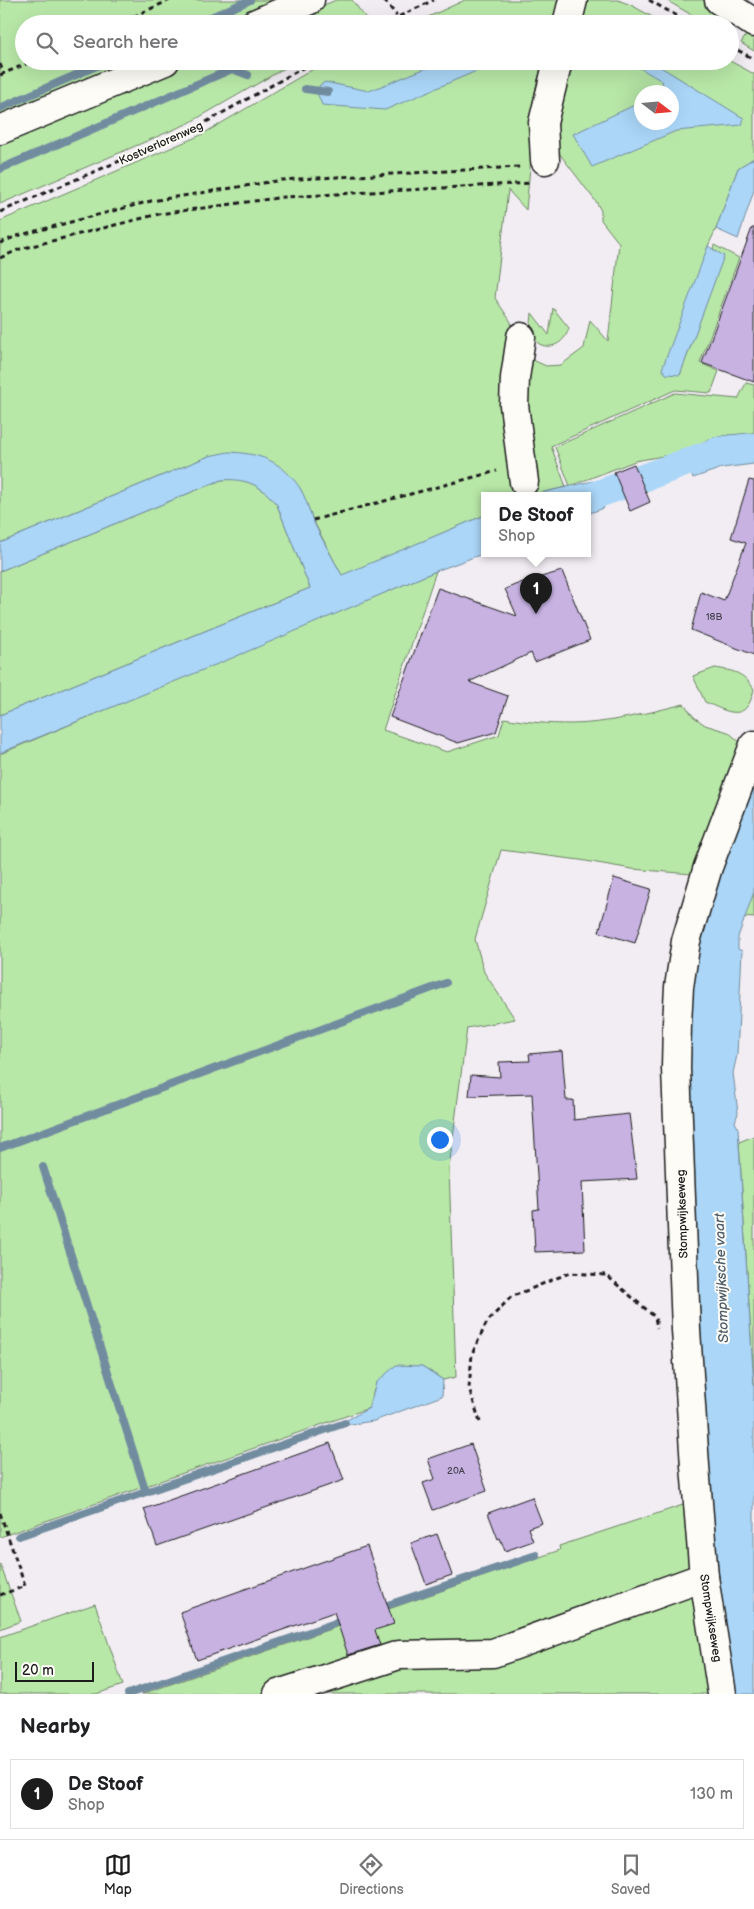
<!DOCTYPE html>
<style>
:root{--surface:#fff;--page:#f2f2f2;--text:#202124;--muted:#757577;--line:#e0e0e0;--accent:#1c1c1c}
body{margin:0;font-family:"Balsamiq Sans",sans-serif;background:var(--page);color:var(--text)}
.compass{position:absolute;left:634px;top:85px;width:45px;height:45px;border-radius:50%;background:var(--surface);box-shadow:0 5px 20px #0002;rotate:106deg}
.scale{position:absolute;left:15px;bottom:12px;width:79px;box-sizing:border-box;padding-left:5px;border:2px solid #1c1c1c;border-top:0;font-size:14px;line-height:18px;white-space:nowrap;color:#1c1c1c;-webkit-text-stroke:4px #fdfcf7;paint-order:stroke}
.you{position:absolute;left:439px;top:1139px;width:18px;height:18px;margin:-12px;border:4px solid #fff;border-radius:50%;background:#1a73e8;box-shadow:0 0 0 8px #1a73e833}
.badge{display:grid;place-items:center;width:32px;height:32px;border-radius:50%;background:var(--accent);color:#fff;font-size:16px;font-weight:700}
.pin{position:absolute;translate:-50% -41px;filter:drop-shadow(0 1px 2px #0008)}
.pin::after{content:'';position:absolute;top:26px;width:18px;height:15px;background:inherit;clip-path:polygon(0 0,100% 0,50% 100%)}
.popup{position:absolute;left:481px;top:492px;width:110px;height:65px;box-sizing:border-box;display:grid;place-content:center;border-radius:0px;background:var(--surface);filter:drop-shadow(0 1px 4px #0005);font-size:16px;white-space:nowrap;color:var(--muted)}
.popup b{font-size:19px;color:var(--text)}
.popup::after{content:'';position:absolute;left:50%;top:100%;margin-left:-10px;border:10px solid transparent;border-top-color:var(--surface)}
.list{margin:0;padding:0;list-style:none}
h2{display:flex;justify-content:space-between;align-items:center;height:65px;margin:0;padding:0 20px;font-size:21px}
h2 small{font-size:16px;font-weight:400;color:var(--muted)}
.list li{display:grid;grid-template-columns:32px 1fr auto;gap:15px;align-items:center;box-sizing:border-box;height:70px;margin:0 10px 10px;padding:0 10px;border:1px solid var(--line);border-radius:0px}
.list b{display:block;font-size:19px;white-space:nowrap}
.list p{margin:0;font-size:16px;white-space:nowrap;color:var(--muted)}
.list em{font-size:16px;font-style:normal;color:var(--muted)}
.icon{flex:none;width:28px;height:28px;fill:none;stroke:currentColor;stroke-width:2;stroke-linecap:round;stroke-linejoin:round}
.map{position:relative;flex:none;width:754px;height:1694px;overflow:hidden}
.search{position:absolute;background:var(--surface);box-shadow:0 5px 20px #0002;left:15px;right:15px;top:15px;height:55px;display:flex;align-items:center;gap:12px;box-sizing:border-box;padding:0 18px;border-radius:28px;color:var(--muted);font-size:19px}
.sheet{height:145px;background:var(--surface)}
nav{display:flex;justify-content:space-around;align-items:center;box-sizing:border-box;height:70px;border-top:1px solid var(--line);background:var(--surface);font-size:14px;color:var(--muted)}
nav a{display:grid;justify-items:center;gap:2px}
nav .on{color:var(--accent)}
.map>svg:first-child{display:block}
.green{fill:#b8e8a8;stroke:#6a8262;fill-rule:evenodd}
.water{fill:#abd6f7;stroke:#728c9f}
.lines{fill:none;stroke-linecap:round;stroke-linejoin:round}
.stream{stroke:#728c9f;stroke-width:8}
.canal{stroke:#abd6f7;stroke-width:28}
.building{fill:#c7b2e2;stroke:#1c1c1c}
.minor-casing{stroke:#1c1c1c;stroke-width:31}
.path{stroke:#1c1c1c;stroke-width:3;stroke-dasharray:5 4;stroke-linecap:butt}
.minor{stroke:#fdfcf7;stroke-width:28}
.labels{text-anchor:middle;stroke-width:4;stroke-linejoin:round;paint-order:stroke}
.number-label{font-size:10px;fill:#47424e}
.street-label{font-size:12px;fill:#1c1c1c;stroke:#fdfcf7}
.water-label{font-size:14px;font-style:italic;fill:#4e5d69;stroke:#fdfcf7}
</style>
<div class="map">
<svg width="754" height="1694" viewBox="0 0 754 1694">
<rect width="100%" height="100%" fill="#f2edf3"/>
<filter id="ink" filterUnits="userSpaceOnUse"><feTurbulence type="fractalNoise" baseFrequency=".02" numOctaves="2"/><feDisplacementMap in="SourceGraphic" scale="10" xChannelSelector="R" yChannelSelector="G"/><feConvolveMatrix kernelMatrix="1 2 1 2 8 2 1 2 1" color-interpolation-filters="sRGB"/></filter>
<g filter="url(#ink)">
<g class="green">
<path d="M0,0H282L226,24H24V61H138L0,120Z"/>
<path d="M336,0H352L368,21L363,24H279Z"/>
<path d="M465,0H559L554,24H413Z"/>
<path d="M588,0H618L631,5L665,24H581Z"/>
<path d="M666,0H705L735,20L730,29V24H707Z"/>
<path d="M750,29L754,31V51L741,43Z"/>
<path d="M190,61H297L189,123L0,204V142Z"/>
<path d="M327,61H543L536,87L530,125L531,157L526,210L508,190L495,298L511,322L513,339L527,356L535,361L546,366L561,365L584,348L590,320L608,341L619,243L601,220V211L597,203L556,149L560,101L571,61H730L754,74V158L738,168L716,229L708,246L680,375L723,256L713,249L714,245L739,258L700,363L719,371L711,393L675,390L551,446L566,487L532,495H485V515L342,576L313,520L301,490L209,456L0,543V221L201,135ZM642,92H672V122H642Z"/>
<path d="M553,308L569,328C562,353 533,351 531,330C530,325 532,318 532,313L549,335Z"/>
<path d="M746,383L754,385V433L729,435L709,439L685,452L635,461L570,486L555,447L675,393L738,399Z"/>
<path d="M235,479C254,482 266,490 277,505L310,588L0,715V571L221,480Z"/>
<path d="M436,571L383,730L447,752L499,735L504,718C526,722 548,724 570,724C608,724 647,713 684,704L694,717L705,725L728,732L741,743L692,874L632,869L580,860L501,850L475,939L484,972L515,1019L467,1028L449,1168L456,1377L443,1380L422,1366L376,1383L369,1408L0,1537V754Z"/>
<path d="M715,668C734,671 743,672 754,689C747,724 728,712 705,702L693,676Z"/>
<path d="M754,892V918L744,917Z"/>
<path d="M754,1136V1387L739,1142Z"/>
<path d="M686,1504L711,1694H142L560,1550L559,1546Z"/>
<path d="M0,1564L21,1621L0,1629Z"/>
<path d="M95,1604L123,1685L96,1694H0V1637Z"/>
</g>
<g class="water">
<path d="M444,61H500L385,110L322,105L318,95L319,86L325,82L369,91Z"/>
<path d="M628,61H651L740,116L744,118L742,125L676,131L592,167L573,134L641,102L642,122H672V92H660L663,87L662,81Z"/>
<path d="M754,158V190L738,239L716,229L738,168Z"/>
<path d="M708,246L724,256L680,375L666,374L662,369Z"/>
<path d="M754,433V464L722,468L693,478L685,452L709,439L729,435Z"/>
<path d="M228,452C260,453 282,461 300,488C306,498 309,510 313,521C322,539 332,557 342,575L485,515V553L436,571L237,656L0,753V715L310,588L277,505C262,485 246,478 221,480L0,571V543L209,456Z"/>
<path d="M593,481L604,508L587,514V495H532Z"/>
<path d="M754,777V892L738,937V949L742,951L737,1055L733,1073L738,1113L735,1122L738,1128L754,1387V1694H736L721,1600L707,1474L699,1334L690,1110V997L702,926L730,840Z"/>
<path d="M396,1365L422,1366L443,1380L442,1396L374,1421L336,1426L369,1408L376,1383Z"/>
</g>
<g class="lines">
<g class="stream">
<path d="M195,24L250,0"/>
<path d="M305,89L328,92"/>
<path d="M0,108L108,61"/>
<path d="M0,169L232,69L248,75"/>
<path d="M0,1148L446,983"/>
<path d="M43,1167L146,1492"/>
<path d="M19,1536L345,1423"/>
<path d="M379,1608L536,1555"/>
<path d="M128,1694L347,1619"/>
</g>
<path class="canal" d="M587,498L718,451L754,447"/>
</g>
<g class="building">
<path d="M752,228H754V382L702,363Z"/>
<path d="M634,464L650,502L630,511L614,472Z"/>
<path d="M749,480L754,481V655L691,630L701,592L724,601L746,543L731,538Z"/>
<path d="M562,571L590,640L535,662L531,653L469,682L508,696L496,732L458,743L390,717L438,588L517,616L505,589L520,583Z"/>
<path d="M614,878L651,889L635,943L599,932Z"/>
<path d="M562,1051L566,1100H573L574,1120L629,1114L637,1179L582,1182L585,1250L535,1252L533,1210L539,1209L532,1094L469,1096L471,1075L500,1077L499,1062L530,1061L529,1054Z"/>
<path d="M330,1443L344,1480L157,1546L144,1509Z"/>
<path d="M471,1444L487,1491L433,1510L423,1483L435,1479L428,1459Z"/>
<path d="M532,1497L542,1523L528,1528L533,1541L505,1551L500,1538L498,1539L488,1513Z"/>
<path d="M437,1534L452,1575L426,1584L411,1543Z"/>
<path d="M367,1546L394,1624L375,1630L380,1645L348,1655L334,1612L197,1660L180,1612Z"/>
</g>
<g class="lines">
<g class="minor-casing">
<g id="minor">
<path d="M719,0L754,23"/>
<path d="M254,24L310,0"/>
<path d="M567,24L573,0"/>
<path d="M0,130L165,61"/>
<path d="M545,160L543,123L558,61"/>
<path d="M521,337L515,378L514,405L524,482"/>
<path d="M278,1694L399,1655L493,1653L704,1577"/>
<path d="M722,1694L704,1577L695,1466L686,1330L676,1068L677,1024L679,987L686,941L708,867L754,745"/>
</g>
</g>
<g class="path">
<path d="M384,0L397,16"/>
<path d="M649,0L691,24"/>
<path d="M117,24L170,0"/>
<path d="M383,24L434,0"/>
<path d="M730,46L754,59"/>
<path d="M0,64L4,74"/>
<path d="M0,75L33,61"/>
<path d="M0,212L192,130L315,61"/>
<path d="M0,243L17,236L151,201L282,180L520,167"/>
<path d="M0,258L20,249L159,214L284,197L531,183"/>
<path d="M313,520L497,471"/>
<path d="M480,1422L469,1388L472,1354L487,1322L511,1297L569,1273L606,1275L655,1317L657,1328"/>
<path d="M0,1513L25,1586L0,1595"/>
</g>
<use href="#minor" class="minor"/>
</g>
</g>
<g class="labels">
<g class="number-label">
<text x="714" y="620">18B</text>
<text x="456" y="1474">20A</text>
</g>
<g class="street-label">
<text transform="translate(161 143) rotate(-24)" y="4">Kostverlorenweg</text>
<text transform="translate(682 1214) rotate(-92)" y="4">Stompwijkseweg</text>
<text transform="translate(711 1618) rotate(81)" y="4">Stompwijkseweg</text>
</g>
<g class="water-label">
<text transform="translate(721 1278) rotate(-92)" y="5">Stompwijksche vaart</text>
</g>
</g>
</svg>
<svg class="compass" viewBox="-18 -18 36 36"><path d="M0-13l5 13h-10z" fill="#e53935"/><path d="M0 13l5-13h-10z" fill="#757577"/></svg>
<div class="scale">20 m</div>
<div class="you"></div>
<div class="pin badge" style="left:536px;top:614px">1</div>
<div class="popup"><b>De Stoof</b>Shop</div>
<div class="search"><svg class="icon" aria-label="search" viewBox="0 0 24 24"><circle cx="10" cy="10" r="6"/><path d="M15 15l6 6"/></svg>Search here</div>
</div>
<section class="sheet">
<h2>Nearby<small></small></h2>
<ul class="list">
<li><span class="badge">1</span><div><b>De Stoof</b><p>Shop</p></div><em>130 m</em></li>
</ul>
</section>
<nav>
<a class="on"><svg class="icon" aria-label="map" viewBox="0 0 24 24"><path d="M3 6l6-2 6 2 6-2v14l-6 2-6-2-6 2zM9 4v14M15 6v14"/></svg>Map</a>
<a><svg class="icon" aria-label="directions" viewBox="0 0 24 24"><path d="M12 3l9 9-9 9-9-9zM9 14v-3h6M13 9l2 2-2 2"/></svg>Directions</a>
<a><svg class="icon" aria-label="saved" viewBox="0 0 24 24"><path d="M7 4h10v16l-5-4-5 4z"/></svg>Saved</a>
</nav>
